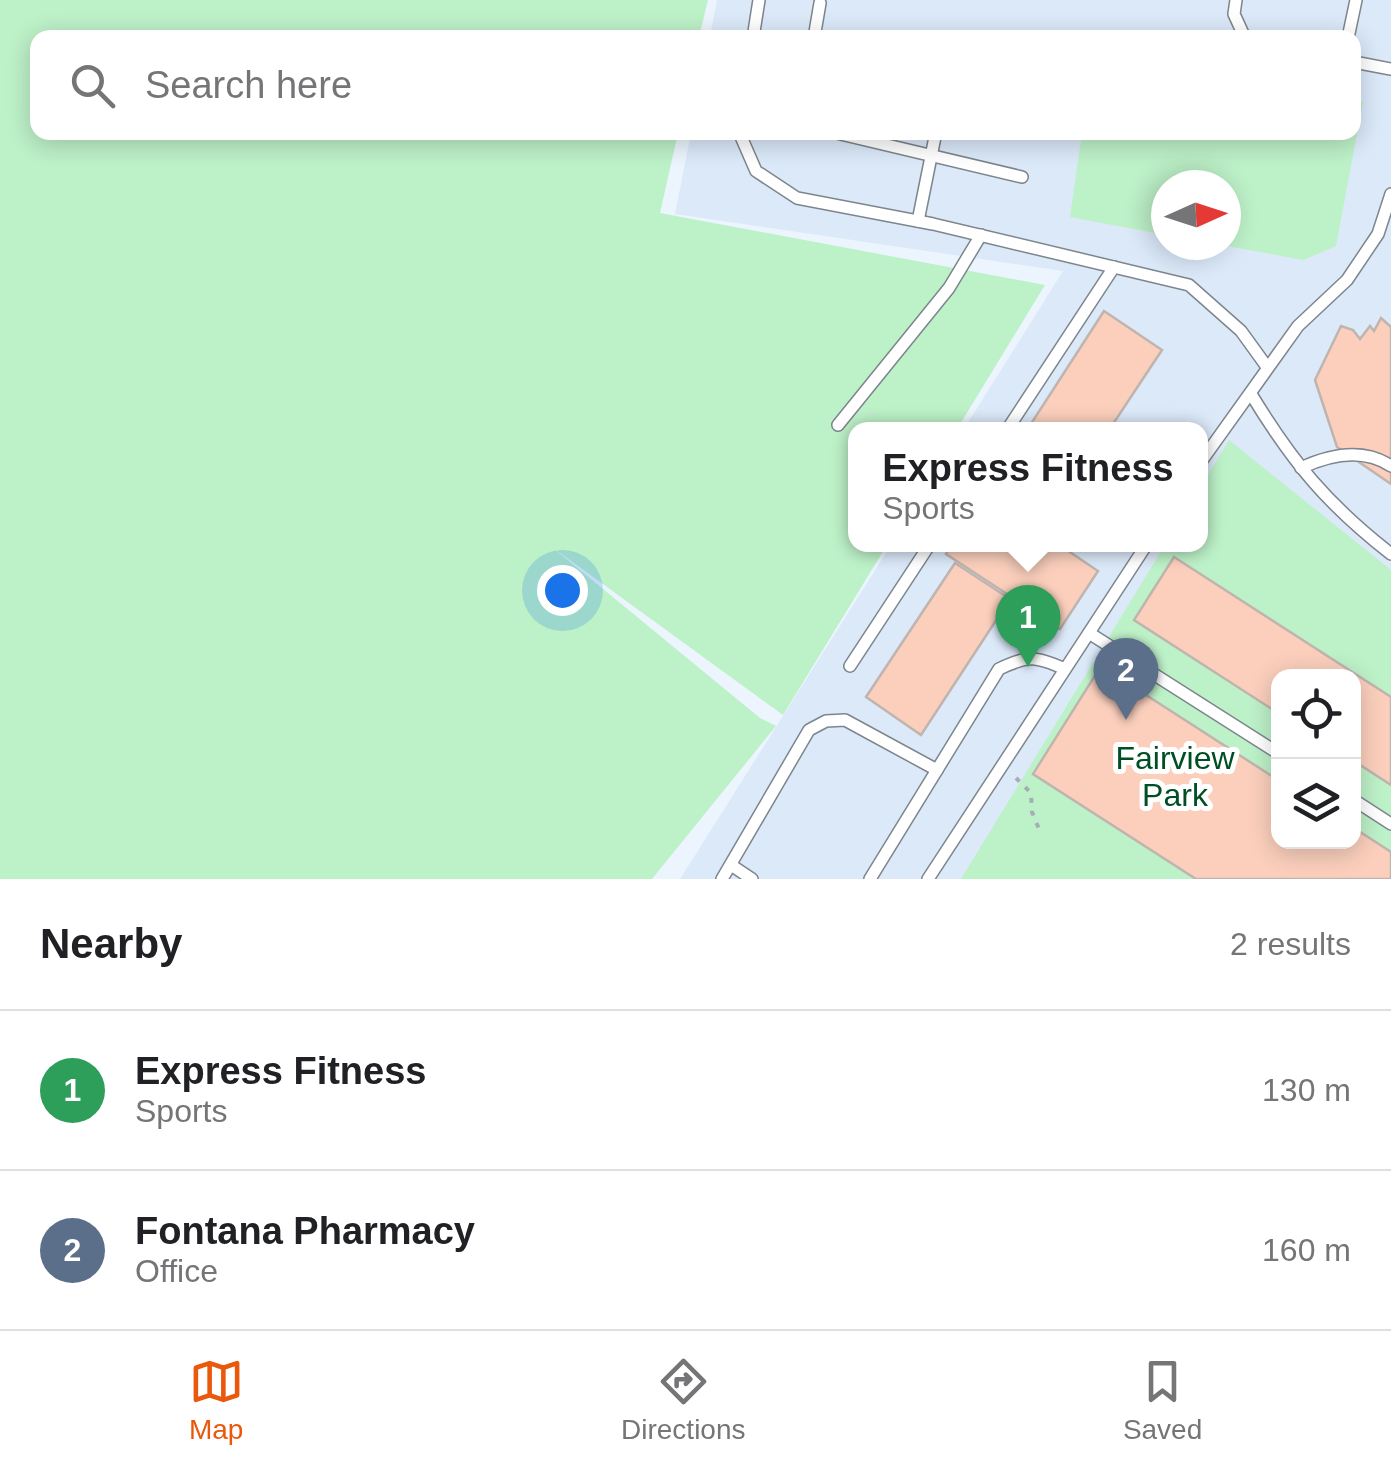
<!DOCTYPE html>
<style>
:root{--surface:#fff;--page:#f6f6f6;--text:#202124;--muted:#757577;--line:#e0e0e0;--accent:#ea580c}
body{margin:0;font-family:Helvetica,sans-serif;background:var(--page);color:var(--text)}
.controls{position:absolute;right:30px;bottom:30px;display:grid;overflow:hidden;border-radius:20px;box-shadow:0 5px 25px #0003}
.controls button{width:90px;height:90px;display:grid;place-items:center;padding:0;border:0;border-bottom:2px solid var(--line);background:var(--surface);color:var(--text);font:50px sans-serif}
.compass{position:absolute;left:1151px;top:170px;width:90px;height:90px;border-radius:50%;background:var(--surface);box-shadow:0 5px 25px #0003;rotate:87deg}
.you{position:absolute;left:562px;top:590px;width:35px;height:35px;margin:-25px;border:8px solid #fff;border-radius:50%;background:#1a73e8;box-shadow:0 0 0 15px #1a73e833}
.badge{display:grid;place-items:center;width:65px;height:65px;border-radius:50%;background:var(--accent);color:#fff;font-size:32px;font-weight:700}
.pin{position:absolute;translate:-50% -82px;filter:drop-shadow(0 2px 5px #0008)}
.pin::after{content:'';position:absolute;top:52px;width:35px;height:30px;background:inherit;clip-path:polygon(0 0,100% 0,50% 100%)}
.popup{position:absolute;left:848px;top:422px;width:360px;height:130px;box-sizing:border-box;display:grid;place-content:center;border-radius:20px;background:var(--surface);filter:drop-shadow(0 2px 8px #0005);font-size:32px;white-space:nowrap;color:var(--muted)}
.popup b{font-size:38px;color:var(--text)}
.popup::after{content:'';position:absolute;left:50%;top:100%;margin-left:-20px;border:20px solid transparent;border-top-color:var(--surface)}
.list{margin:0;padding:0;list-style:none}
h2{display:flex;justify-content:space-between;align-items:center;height:130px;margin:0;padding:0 40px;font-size:42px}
h2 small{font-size:32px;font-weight:400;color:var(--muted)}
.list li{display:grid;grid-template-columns:65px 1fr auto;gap:30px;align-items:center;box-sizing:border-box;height:160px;padding:0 40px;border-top:2px solid var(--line)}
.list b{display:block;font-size:38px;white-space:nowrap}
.list p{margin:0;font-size:32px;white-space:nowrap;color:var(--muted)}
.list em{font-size:32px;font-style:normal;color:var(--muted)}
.icon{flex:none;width:55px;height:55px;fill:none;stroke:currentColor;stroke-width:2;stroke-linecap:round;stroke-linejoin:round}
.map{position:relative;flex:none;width:1391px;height:879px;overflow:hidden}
.search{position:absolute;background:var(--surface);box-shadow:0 5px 25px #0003;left:30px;right:30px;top:30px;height:110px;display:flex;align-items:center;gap:25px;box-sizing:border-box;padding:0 35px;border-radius:20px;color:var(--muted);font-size:38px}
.sheet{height:450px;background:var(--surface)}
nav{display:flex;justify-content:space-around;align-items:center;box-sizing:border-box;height:140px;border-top:2px solid var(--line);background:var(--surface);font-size:28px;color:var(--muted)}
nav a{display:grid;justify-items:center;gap:5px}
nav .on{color:var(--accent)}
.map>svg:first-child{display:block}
.built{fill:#dbe9f9;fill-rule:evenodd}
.green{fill:#bdf1c8;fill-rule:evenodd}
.building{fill:#fbcfbc;stroke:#c0b4af;stroke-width:2.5}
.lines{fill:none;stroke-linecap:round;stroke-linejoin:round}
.service-casing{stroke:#7d858d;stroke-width:14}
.path{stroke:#a6adb4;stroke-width:4;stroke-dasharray:5 8;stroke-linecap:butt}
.service{stroke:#fff;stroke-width:11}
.labels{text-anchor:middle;stroke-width:10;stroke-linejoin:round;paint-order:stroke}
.park-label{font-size:32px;fill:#004e23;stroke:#fff}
</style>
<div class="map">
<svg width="1391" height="879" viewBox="0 0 1391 879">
<rect width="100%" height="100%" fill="#ecf5fe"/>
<path class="built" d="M717,0H1391V879H680L891,545L1200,544V430L964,429L1063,271L675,214L691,133L1354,132V38L710,37ZM1166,185H1226V245H1166ZM1278,676H1354V842H1278Z"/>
<g class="green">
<path d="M0,0H708L699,37L38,38V132L678,133L660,213L1045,285L957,429L856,430V544L887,545L783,715L552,547L760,718L776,726L652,879H0Z"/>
<path d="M1354,100L1363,102L1336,246L1303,260L1222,245H1226V185H1166V235L1070,217L1082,133L1354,132Z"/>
<path d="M1229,440L1391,570V879H961L1165,545L1200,544L1201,486ZM1278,676H1354V842H1278Z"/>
</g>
<g class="building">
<path d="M1104,311L1162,350L1109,430H1027Z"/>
<path d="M1381,318L1391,327V484L1337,447L1315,380L1341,326L1353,330L1360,339L1370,326L1374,331Z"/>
<path d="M952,544H1058L1098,571L1060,629L946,554Z"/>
<path d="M1174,557L1391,697V785L1354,761V676H1278V713L1134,620Z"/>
<path d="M955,563L1010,599L921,735L866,697Z"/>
<path d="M1101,666L1278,780V842H1354V828L1391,852V879H1196L1033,774Z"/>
</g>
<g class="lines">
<g class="service-casing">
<g id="service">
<path d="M1236,0L1234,14L1245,38"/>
<path d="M753,38L759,0"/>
<path d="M814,38L820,3"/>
<path d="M1348,38L1356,0"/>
<path d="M1354,62L1391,69"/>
<path d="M739,132L756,171L797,198L933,224L1189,285L1241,331L1267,367"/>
<path d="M832,132L1022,177"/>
<path d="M918,221L936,132"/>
<path d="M1251,394C1293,463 1327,504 1391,554"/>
<path d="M838,425L949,288L981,235"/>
<path d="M1007,430L1114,267"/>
<path d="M1200,463L1298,326L1347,280L1378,234L1391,194"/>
<path d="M1301,468C1329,455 1362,447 1391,466"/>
<path d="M1089,633L1278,753"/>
<path d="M850,666L930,544"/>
<path d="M1354,800L1391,824"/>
<path d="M731,865L752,879"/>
<path d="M722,879L809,730L826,721L845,720L937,770"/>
<path d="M870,879L999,669C1028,655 1036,656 1065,669"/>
<path d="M928,879L1147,544"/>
</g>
</g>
<path class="path" d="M1016,778L1031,793L1032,812L1041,834"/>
<use href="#service" class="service"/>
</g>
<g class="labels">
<g class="park-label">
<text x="1175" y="769">Fairview<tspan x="1175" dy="37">Park</tspan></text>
</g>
</g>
</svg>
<div class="controls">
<button><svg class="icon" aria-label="locate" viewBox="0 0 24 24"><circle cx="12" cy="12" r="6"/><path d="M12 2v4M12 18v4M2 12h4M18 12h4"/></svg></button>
<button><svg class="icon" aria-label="layers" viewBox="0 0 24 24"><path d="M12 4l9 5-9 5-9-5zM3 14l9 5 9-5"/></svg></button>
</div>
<svg class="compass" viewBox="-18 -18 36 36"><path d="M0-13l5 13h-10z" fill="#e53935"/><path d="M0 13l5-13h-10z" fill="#757577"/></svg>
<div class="you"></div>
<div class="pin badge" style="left:1028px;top:667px;background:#2e9e5b">1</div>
<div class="popup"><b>Express Fitness</b>Sports</div>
<div class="pin badge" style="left:1126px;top:720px;background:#5c6f8a">2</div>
<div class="search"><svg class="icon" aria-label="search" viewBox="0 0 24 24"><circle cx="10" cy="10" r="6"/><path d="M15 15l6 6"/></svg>Search here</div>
</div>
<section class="sheet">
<h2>Nearby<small>2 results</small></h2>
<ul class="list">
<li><span class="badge" style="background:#2e9e5b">1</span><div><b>Express Fitness</b><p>Sports</p></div><em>130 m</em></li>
<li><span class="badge" style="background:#5c6f8a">2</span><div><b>Fontana Pharmacy</b><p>Office</p></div><em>160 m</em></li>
</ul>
</section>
<nav>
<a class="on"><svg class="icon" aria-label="map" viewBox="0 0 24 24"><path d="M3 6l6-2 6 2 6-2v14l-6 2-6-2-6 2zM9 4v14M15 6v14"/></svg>Map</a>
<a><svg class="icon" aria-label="directions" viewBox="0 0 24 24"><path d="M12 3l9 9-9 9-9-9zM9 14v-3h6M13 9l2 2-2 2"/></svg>Directions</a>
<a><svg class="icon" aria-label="saved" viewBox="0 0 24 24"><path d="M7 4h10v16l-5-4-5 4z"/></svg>Saved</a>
</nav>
